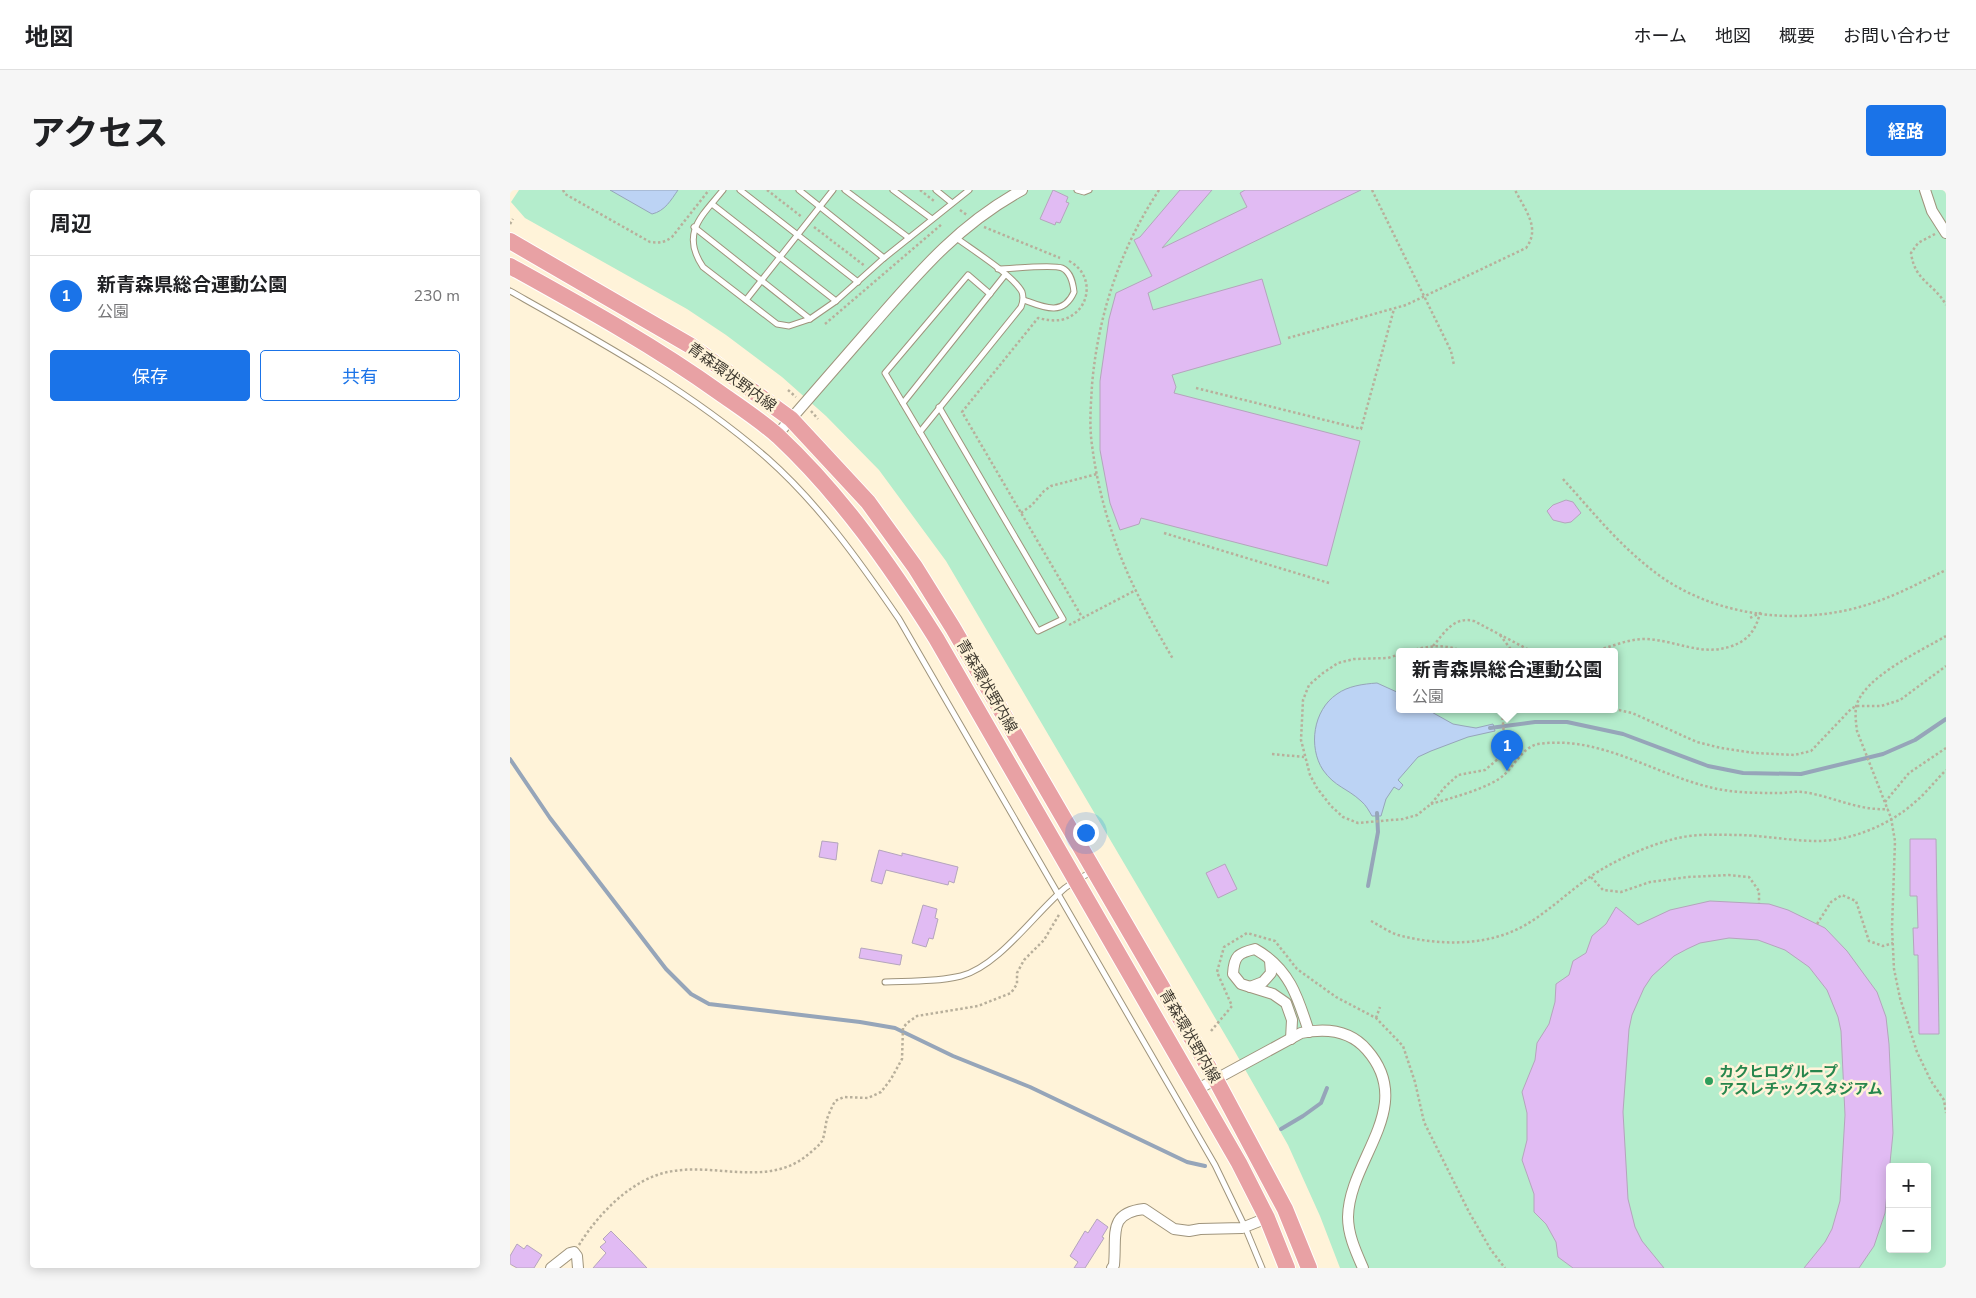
<!DOCTYPE html>
<html lang="ja">
<meta charset="utf-8">
<style>
:root{--surface:#fff;--page:#f6f6f6;--text:#202124;--muted:#757577;--line:#e0e0e0;--accent:#1a73e8}
body{margin:0;font-family:"Nunito Sans","Noto Sans JP",sans-serif;background:var(--page);color:var(--text)}
.controls{position:absolute;right:15px;bottom:15px;display:grid;overflow:hidden;border-radius:5px;box-shadow:0 2px 12px #0003}
.controls button{width:45px;height:45px;display:grid;place-items:center;padding:0;border:0;border-bottom:1px solid var(--line);background:var(--surface);color:var(--text);font:25px sans-serif}
.you{position:absolute;left:575px;top:642px;width:18px;height:18px;margin:-12px;border:4px solid #fff;border-radius:50%;background:#1a73e8;box-shadow:0 0 0 8px #1a73e833}
.badge{display:grid;place-items:center;width:32px;height:32px;border-radius:50%;background:var(--accent);color:#fff;font-size:16px;font-weight:700}
.pin{position:absolute;translate:-50% -41px;filter:drop-shadow(0 1px 2px #0008)}
.pin::after{content:'';position:absolute;top:26px;width:18px;height:15px;background:inherit;clip-path:polygon(0 0,100% 0,50% 100%)}
.popup{position:absolute;left:886px;top:458px;width:222px;height:65px;box-sizing:border-box;display:grid;place-content:center;border-radius:5px;background:var(--surface);filter:drop-shadow(0 1px 4px #0005);font-size:16px;white-space:nowrap;color:var(--muted)}
.popup b{font-size:19px;color:var(--text)}
.popup::after{content:'';position:absolute;left:50%;top:100%;margin-left:-10px;border:10px solid transparent;border-top-color:var(--surface)}
.list{margin:0;padding:0;list-style:none}
h2{display:flex;justify-content:space-between;align-items:center;height:65px;margin:0;padding:0 20px;font-size:21px}
h2 small{font-size:16px;font-weight:400;color:var(--muted)}
.list li{display:grid;grid-template-columns:32px 1fr auto;gap:15px;align-items:center;box-sizing:border-box;height:80px;padding:0 20px;border-top:1px solid var(--line)}
.list b{display:block;font-size:19px;white-space:nowrap}
.list p{margin:0;font-size:16px;white-space:nowrap;color:var(--muted)}
.list em{font-size:16px;font-style:normal;color:var(--muted)}
.actions{display:flex;gap:10px;padding:15px 20px}
.actions a{flex:1;padding:11px 0;border:1px solid var(--accent);border-radius:5px;text-align:center;font-size:18px;color:var(--accent)}
.actions .main{background:var(--accent);color:#fff}
.map{position:relative;flex:none;width:1436px;height:1078px;overflow:hidden;border-radius:5px}
header{display:flex;align-items:center;gap:30px;box-sizing:border-box;height:70px;padding:0 25px;background:var(--surface);border-bottom:1px solid var(--line)}
header strong{font-size:24px}
nav{display:flex;gap:28px;margin-inline-start:auto;font-size:18px}
.intro{display:flex;align-items:center;justify-content:space-between;box-sizing:border-box;height:120px;padding:0 30px}
h1{margin:0;font-size:35px}
.button{padding:12px 22px;border-radius:5px;background:var(--accent);color:#fff;font-size:18px;font-weight:700}
main{display:flex;gap:30px;padding:0 30px}
aside{flex:1;background:var(--surface);border-radius:5px;box-shadow:0 2px 12px #0003}
.map>svg:first-child{display:block}
.green{fill:#b4edcc;fill-rule:evenodd}
.water{fill:#bcd3f4;stroke:#96a5b9}
.lines{fill:none;stroke-linecap:round;stroke-linejoin:round}
.stream{stroke:#96a5b9;stroke-width:4}
.building{fill:#e1bbf3;stroke:#b4a5bc}
.lane-casing{stroke:#9f947c;stroke-width:7}
.street-casing{stroke:#9f947c;stroke-width:12}
.primary-casing{stroke:#fff;stroke-width:18}
.path{stroke:#b8af9b;stroke-width:2.5;stroke-dasharray:2.5 2.5;stroke-linecap:butt}
.lane{stroke:#fff;stroke-width:5}
.street{stroke:#fff;stroke-width:10}
.primary{stroke:#e8a1a4;stroke-width:16}
.leisure-dot{fill:#2e9e5b;stroke:#fff3d9;stroke-width:2}
.labels{text-anchor:middle;stroke-width:5;stroke-linejoin:round;paint-order:stroke}
.street-label{font-size:15px;fill:#3f3a30;stroke:#fff3d9}
.leisure-label{font-size:15px;font-weight:bold;fill:#27864d;stroke:#fff3d9;text-anchor:start}
</style>
<header>
<strong>地図</strong>
<nav><a>ホーム</a><a>地図</a><a>概要</a><a>お問い合わせ</a></nav>
</header>
<div class="intro"><h1>アクセス</h1><a class="button">経路</a></div>
<main>
<aside>
<h2>周辺<small></small></h2>
<ul class="list">
<li><span class="badge">1</span><div><b>新青森県総合運動公園</b><p>公園</p></div><em>230 m</em></li>
</ul>
<div class="actions"><a class="main">保存</a><a>共有</a></div>
</aside>
<div class="map">
<svg width="1436" height="1078" viewBox="0 0 1436 1078">
<rect width="100%" height="100%" fill="#fff3d9"/>
<path class="green" d="M9,0H1436V1078H830L810,1026L778,955L724,860L436,371L369,280L316,226L272,187L216,145L177,119L15,28L1,12ZM890,462H1104V520H890ZM1380,977H1417V1059H1380Z"/>
<g class="water">
<path d="M100,0H168C161,10 155,21 142,24Z"/>
<path d="M867,493L889,503L890,520H918L943,534L954,536L966,538L983,534L985,541L958,547L921,561L908,567L888,590L893,595L889,600L884,597L876,609L871,626H862C859,621 856,615 851,611C837,598 825,597 813,580C798,557 803,520 827,504C838,496 853,494 867,493Z"/>
</g>
<g class="lines">
<g class="stream">
<path d="M980,538L1025,532H1057L1113,544L1198,576L1233,583L1291,584L1373,564L1405,550L1436,529"/>
<path d="M0,569L40,628L156,779L181,804L199,814L350,832L385,838L443,866L520,897L677,972L695,976"/>
<path d="M858,696L868,642L867,623"/>
<path d="M771,939L793,926L811,913L817,898"/>
</g>
</g>
<g class="building">
<path d="M543,0L558,7L556,12L559,13L550,33L546,32L545,35L530,29Z"/>
<path d="M670,0H702L652,58L737,17L730,3L735,0H851L638,103L643,120L752,89L771,154L662,185L666,197L664,203L850,251L817,376L631,328L629,334L610,340L600,313L590,260V191L599,129L606,103L642,86L624,50L630,47Z"/>
<path d="M1056,310L1063,312L1071,323L1061,332L1055,333L1043,330L1037,321L1043,315Z"/>
<path d="M1400,649H1426L1429,844H1409L1408,765H1404L1403,738H1408L1407,706H1400Z"/>
<path d="M312,651L328,653L326,670L309,667Z"/>
<path d="M369,660L392,666V663L448,677L444,693L439,691L438,695L376,680L372,694L361,691Z"/>
<path d="M715,674L727,699L708,708L696,683Z"/>
<path d="M1200,711L1259,714L1278,720L1315,738L1337,761L1367,802L1376,827L1379,854L1383,943L1375,1023L1364,1056L1349,1078H1294L1315,1052L1322,1039L1330,1011L1335,925L1331,841L1328,827L1317,800L1299,777L1275,760L1248,750L1219,748L1190,753L1177,759L1164,766L1142,786L1134,798L1122,825L1119,839L1113,922L1118,1009L1125,1037L1132,1051L1154,1078H1063L1048,1067L1046,1052L1036,1034L1024,1022V1004L1012,970L1017,950V923L1012,902L1025,870L1027,853L1039,834L1045,812L1046,794L1059,785L1063,771L1076,763L1082,746L1096,734L1106,717L1128,735L1160,720Z"/>
<path d="M413,715L427,719L425,728L428,729L423,749L419,748L416,757L402,753Z"/>
<path d="M351,758L392,765L390,775L349,768Z"/>
<path d="M587,1029L598,1037L592,1047L594,1048L575,1078H564L568,1072L560,1066L575,1041L578,1043Z"/>
<path d="M101,1041L121,1061L137,1078H83L96,1063L90,1057L96,1052L93,1049Z"/>
<path d="M7,1054L14,1059L17,1055L32,1065L24,1078H7L0,1074V1066Z"/>
</g>
<g class="lines">
<g class="lane-casing">
<g id="lane">
<path d="M213,0C192,26 170,43 193,77L267,134L279,136L300,129L326,111L374,68L459,0"/>
<path d="M230,0L348,92"/>
<path d="M289,0L374,68"/>
<path d="M335,0L399,48"/>
<path d="M383,0L422,29"/>
<path d="M426,0L442,13"/>
<path d="M567,0L574,2L579,0"/>
<path d="M202,14L326,111"/>
<path d="M184,37L300,129"/>
<path d="M488,79C501,79 542,74 552,78C561,82 563,93 564,102C553,127 533,117 514,110"/>
<path d="M0,101C89,151 179,200 257,268C309,314 350,372 389,429L705,975L735,1037L752,1078"/>
<path d="M236,110L323,0"/>
<path d="M393,213L495,85"/>
<path d="M429,217L553,429L528,441L375,183L458,85L480,104"/>
<path d="M410,242L511,117C513,112 514,108 512,102C503,85 461,59 445,47"/>
<path d="M375,792C400,791 426,792 451,786C489,776 525,723 555,698C563,692 572,687 581,682"/>
</g>
</g>
<g class="street-casing">
<g id="street">
<path d="M1415,0L1422,21L1436,43"/>
<path d="M267,245C298,209 330,173 361,137C409,82 448,35 512,0"/>
<path d="M740,797L753,792L761,783L760,770"/>
<path d="M781,849L782,830L776,813L763,804L731,794L723,784C724,766 728,763 745,759C779,778 788,807 799,842"/>
<path d="M686,900L791,843C815,838 840,840 857,860C907,917 839,969 838,1027C838,1045 846,1062 853,1078"/>
<path d="M41,1078L60,1063L64,1062L67,1066L68,1078"/>
<path d="M602,1078L604,1075C607,1045 597,1023 634,1019L664,1039L679,1041L690,1039L732,1038L757,1028"/>
</g>
</g>
<g class="primary-casing">
<g id="primary">
<path d="M0,51L181,156L281,229L358,312L405,377L443,438L706,890L775,1019L799,1078"/>
<path d="M0,76C72,116 143,155 210,203C230,217 250,230 268,246C331,305 380,375 426,448L729,973L757,1028L777,1078"/>
</g>
</g>
<g class="path">
<path d="M53,0L55,4L140,52C149,53 154,53 162,47L199,0"/>
<path d="M257,0L292,27"/>
<path d="M410,0L424,11"/>
<path d="M649,0C610,59 588,125 582,195C581,214 579,235 582,255C586,287 594,320 605,351C619,392 641,431 663,469"/>
<path d="M862,0L941,161L944,175"/>
<path d="M450,20L457,25"/>
<path d="M0,34L3,29"/>
<path d="M304,37L355,76"/>
<path d="M474,37L550,68"/>
<path d="M1425,44L1408,53L1401,63C1405,92 1424,93 1436,115"/>
<path d="M559,71C586,85 581,123 551,130C544,131 536,130 528,128L452,222L572,427"/>
<path d="M315,134L432,34"/>
<path d="M778,148L896,115L1016,58C1031,38 1015,20 1005,0"/>
<path d="M686,198L851,239L884,119"/>
<path d="M278,200L286,207"/>
<path d="M301,221L308,229"/>
<path d="M1053,289C1080,319 1106,351 1137,376C1200,429 1295,439 1371,410C1393,402 1415,390 1436,380"/>
<path d="M511,323L522,315L534,301L541,296L587,284"/>
<path d="M654,343L819,393"/>
<path d="M559,435L626,400"/>
<path d="M990,445L1003,462"/>
<path d="M1436,446C1411,461 1353,487 1346,517C1345,525 1346,533 1347,541L1381,628L1385,651L1382,738L1384,779L1390,808L1407,862L1421,891L1434,910L1436,923"/>
<path d="M923,456C935,442 944,426 964,431L1023,462"/>
<path d="M896,462C917,456 934,453 954,462"/>
<path d="M1079,462C1098,459 1115,449 1135,449C1166,450 1191,467 1222,456C1239,450 1246,439 1250,423L1240,428"/>
<path d="M890,464L878,468L844,469L828,473L813,483L799,495L793,510L791,550L800,585L807,598L821,616L833,627L848,633L893,629L907,625L921,614L935,597L948,585L975,580L988,569L995,558L992,520"/>
<path d="M1104,519L1122,523L1187,552L1211,558L1244,563L1284,565L1301,561L1341,519L1346,516H1371L1390,510L1436,476"/>
<path d="M762,564L794,567"/>
<path d="M1375,612L1399,583L1436,558"/>
<path d="M921,614C941,608 981,598 995,584C1005,575 1013,557 1028,554C1089,545 1142,583 1199,597C1221,603 1247,603 1270,603C1278,603 1285,601 1293,602C1322,606 1348,621 1378,619"/>
<path d="M1081,687L1093,700L1111,702L1140,692L1178,687L1219,685L1239,687L1249,701V713"/>
<path d="M861,731C871,736 881,744 892,746C932,756 981,756 1017,734C1044,718 1066,694 1094,678C1115,666 1140,655 1164,649C1186,643 1209,645 1231,645C1257,646 1282,651 1307,651C1341,651 1379,635 1404,613C1416,603 1425,591 1436,580"/>
<path d="M1307,734L1321,712L1332,705L1346,711L1359,751L1373,756L1383,753"/>
<path d="M866,828L870,817"/>
<path d="M701,841L722,816L707,782L714,757L737,743L765,751L787,779L826,807L866,828L893,856L905,892L914,932L959,1022L981,1060L995,1078"/>
<path d="M69,1055C88,1024 122,989 158,982C203,972 255,997 295,967C301,962 308,957 312,951C315,945 315,936 317,929C319,923 322,917 325,911L334,907L358,908L371,902L381,889L392,869L393,838L397,833L407,826L468,816L501,803L507,794V783L514,770L534,750L550,723"/>
</g>
<use href="#lane" class="lane"/>
<use href="#street" class="street"/>
<use href="#primary" class="primary"/>
</g>
<circle class="leisure-dot" cx="1199" cy="891" r="5"/>
<g class="labels">
<g class="street-label">
<text transform="translate(222 187) rotate(36)" y="5">青森環状野内線</text>
<text transform="translate(477 496) rotate(60)" y="5">青森環状野内線</text>
<text transform="translate(680 846) rotate(60)" y="5">青森環状野内線</text>
</g>
<g class="leisure-label">
<text x="1209" y="887">カクヒログループ<tspan x="1209" dy="17">アスレチックスタジアム</tspan></text>
</g>
</g>
</svg>
<div class="controls">
<button>+</button>
<button>−</button>
</div>
<div class="you"></div>
<div class="pin badge" style="left:997px;top:581px">1</div>
<div class="popup"><b>新青森県総合運動公園</b>公園</div>
</div>
</main>
